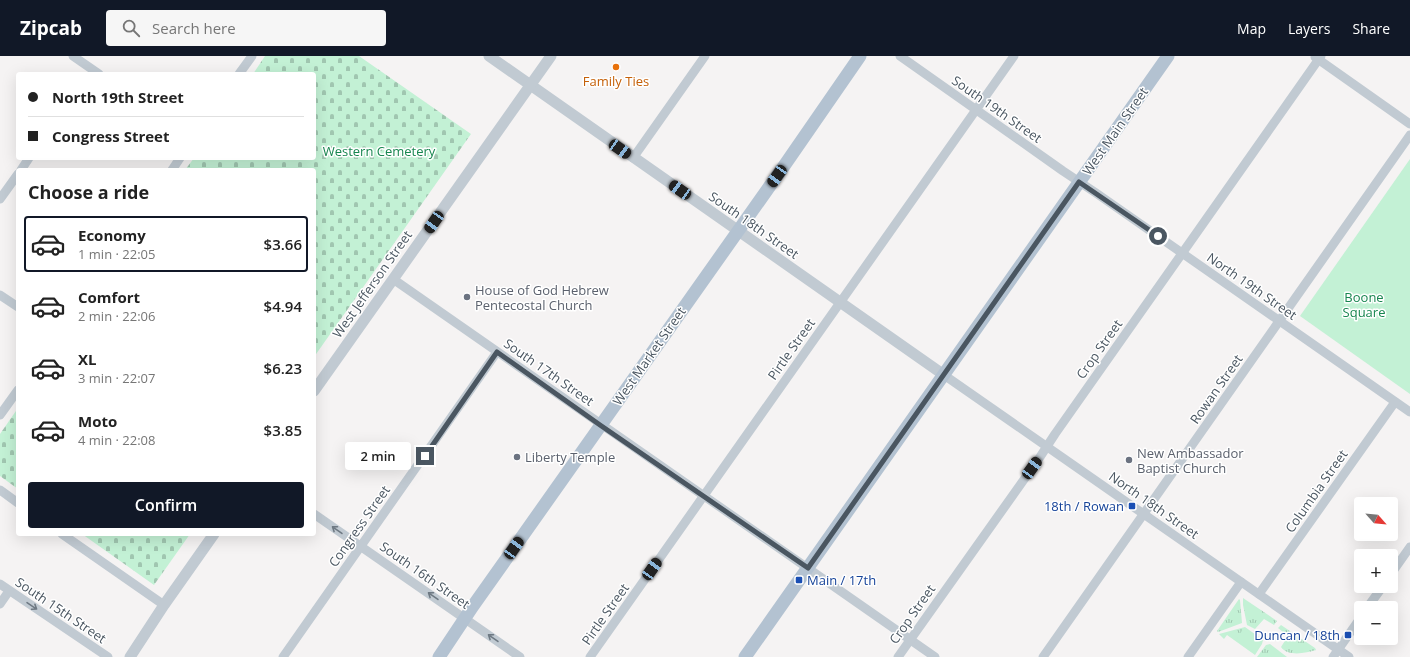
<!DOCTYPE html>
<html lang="en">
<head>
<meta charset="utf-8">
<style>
	body { margin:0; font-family:"Open Sans",sans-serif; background:#f6f6f6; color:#222; height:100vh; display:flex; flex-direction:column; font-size:15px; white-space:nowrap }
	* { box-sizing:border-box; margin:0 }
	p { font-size:13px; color:#767676 }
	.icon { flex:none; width:22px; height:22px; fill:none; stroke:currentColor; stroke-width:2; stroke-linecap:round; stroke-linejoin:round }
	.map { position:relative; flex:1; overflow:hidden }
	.side { position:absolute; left:16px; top:112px; width:300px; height:368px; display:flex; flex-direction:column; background:#fff; border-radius:4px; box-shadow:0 4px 16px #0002 }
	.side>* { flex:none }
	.banner { position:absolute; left:16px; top:16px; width:300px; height:88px; border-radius:4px; box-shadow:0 4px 16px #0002; display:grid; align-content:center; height:88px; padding:0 12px; background:#fff }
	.needle { width:26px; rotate:117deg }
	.tools { position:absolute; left:1354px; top:441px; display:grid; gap:8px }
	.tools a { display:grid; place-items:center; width:44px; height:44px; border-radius:4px; background:#fff; box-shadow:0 4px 16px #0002; font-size:20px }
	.end { position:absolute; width:18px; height:18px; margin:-9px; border:5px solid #4a5661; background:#fff; box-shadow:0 0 0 2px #fff }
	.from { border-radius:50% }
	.bubble { position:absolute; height:28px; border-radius:4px; background:#fff; box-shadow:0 4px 16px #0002; font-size:13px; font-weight:600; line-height:28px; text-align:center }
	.car { position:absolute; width:12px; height:24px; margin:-12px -6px; border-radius:5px; box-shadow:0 0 3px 1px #0007; background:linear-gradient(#222 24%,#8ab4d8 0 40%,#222 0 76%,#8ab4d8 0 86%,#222 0) }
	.banner b { display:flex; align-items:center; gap:14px; height:38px; font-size:15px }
	.banner b+b { border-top:1px solid #e0e0e0 }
	.banner i { width:10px; height:10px; background:#222 }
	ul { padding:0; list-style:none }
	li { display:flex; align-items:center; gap:12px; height:56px; margin:0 8px 6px; padding:0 4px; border:2px solid transparent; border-radius:4px }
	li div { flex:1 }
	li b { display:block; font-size:15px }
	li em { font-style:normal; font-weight:600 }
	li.current { border-color:#111827 }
	li>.icon { width:36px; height:36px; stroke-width:1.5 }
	h2 { padding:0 12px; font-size:18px; line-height:48px }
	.action { display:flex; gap:8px; margin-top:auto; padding:8px 12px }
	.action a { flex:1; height:46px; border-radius:4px; background:#111827; color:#fff; font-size:16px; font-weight:600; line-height:46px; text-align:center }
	header { display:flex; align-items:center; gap:24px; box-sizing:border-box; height:56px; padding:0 20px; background:#111827; color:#fff }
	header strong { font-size:19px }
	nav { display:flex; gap:22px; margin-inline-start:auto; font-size:14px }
	.search { width:280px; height:36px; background:#f6f6f6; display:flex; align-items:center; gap:10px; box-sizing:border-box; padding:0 14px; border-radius:4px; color:#767676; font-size:15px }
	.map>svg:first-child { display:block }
	.grass { fill:url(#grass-tufts) }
	.cemetery { fill:url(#cemetery-stones) }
	.green { fill:#c3f1d5 }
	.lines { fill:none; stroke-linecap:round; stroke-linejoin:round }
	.minor { stroke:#c1cad2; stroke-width:9 }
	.tertiary { stroke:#c1cad2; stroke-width:11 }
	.primary { stroke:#b3c2d1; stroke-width:13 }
	.oneway { stroke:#6e7983 }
	.route { stroke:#4a5661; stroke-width:5 }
	.food-dot { fill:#e8710a; stroke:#fff; stroke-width:1.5 }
	.worship-dot { fill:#6b7280; stroke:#fff; stroke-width:1.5 }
	.transit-dot { fill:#1a4fb4; stroke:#fff; stroke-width:1.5 }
	.labels { text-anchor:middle; stroke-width:3; stroke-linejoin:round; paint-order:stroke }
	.food-label { font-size:13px; fill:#c56008; stroke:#fff }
	.street-label { font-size:13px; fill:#4a5661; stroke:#fff }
	.park-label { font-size:13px; fill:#17864f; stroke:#fff }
	.worship-label { font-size:13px; fill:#5b616d; stroke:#fff; text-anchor:start }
	.transit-label { font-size:13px; fill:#164399; stroke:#fff; text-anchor:end }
</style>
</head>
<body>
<header>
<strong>Zipcab</strong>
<div class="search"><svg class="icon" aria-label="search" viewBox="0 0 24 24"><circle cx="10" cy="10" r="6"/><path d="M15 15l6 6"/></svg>Search here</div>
<nav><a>Map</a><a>Layers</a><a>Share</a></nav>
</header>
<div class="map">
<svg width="1410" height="601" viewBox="0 0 1410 601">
	<defs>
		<pattern id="grass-tufts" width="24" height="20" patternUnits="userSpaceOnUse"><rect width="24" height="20" fill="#c3f1d5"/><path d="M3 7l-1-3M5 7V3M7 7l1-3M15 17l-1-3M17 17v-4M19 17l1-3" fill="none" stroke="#a0c6b0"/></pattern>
		<pattern id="cemetery-stones" width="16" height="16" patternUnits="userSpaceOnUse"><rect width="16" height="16" fill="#c3f1d5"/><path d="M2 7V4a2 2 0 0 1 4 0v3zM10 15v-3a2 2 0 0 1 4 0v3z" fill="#a0c6b0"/></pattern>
	</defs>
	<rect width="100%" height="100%" fill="#f5f3f3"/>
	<g class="grass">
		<polygon points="1243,542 1277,565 1274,569 1264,563 1255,573 1247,569 1243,549"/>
		<polygon points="1239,543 1240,544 1242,567 1218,576 1217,575"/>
		<path d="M1281 569 1315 592 1316 594C1306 597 1288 601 1281 591L1288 580 1278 572Z"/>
		<polygon points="1245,571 1263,584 1262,588 1255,599 1227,579 1224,583 1219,578"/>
		<polygon points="1270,588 1287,601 1257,601 1266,589"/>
	</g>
	<g class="cemetery">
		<polygon points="265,0 359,0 471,78 314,301 314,114 185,114 194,102 314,102 314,18 253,18"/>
		<polygon points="18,352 18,433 0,420 0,378"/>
		<polygon points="82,478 190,478 154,529"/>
	</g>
	<g class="green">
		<polygon points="1410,103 1410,338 1300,260"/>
		<polygon points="1243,573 1247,573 1261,585 1261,587 1256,595 1252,593 1237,583"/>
	</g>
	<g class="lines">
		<g class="minor">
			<polyline points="73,0 99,18"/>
			<polyline points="900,0 1063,115 1096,137 1410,356"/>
			<polyline points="1315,1 1410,68"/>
			<polyline points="239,18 252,0"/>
			<polyline points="633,102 705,0"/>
			<polyline points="21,114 29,102"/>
			<polyline points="172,114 180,102"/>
			<polyline points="0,143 18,118"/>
			<polyline points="393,223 935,601"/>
			<polyline points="0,239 18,251"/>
			<polyline points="944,319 1349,601"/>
			<polyline points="0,359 18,334"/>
			<polyline points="0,434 18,447"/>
			<polyline points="314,458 520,601"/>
			<polyline points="62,478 164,549"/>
			<polyline points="1391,518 1410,491"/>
			<polyline points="0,528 108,601"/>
			<polyline points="1259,538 1395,346"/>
			<polyline points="0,548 9,535"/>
			<polyline points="1367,552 1383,530"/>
			<polyline points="283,601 497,296"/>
			<polyline points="590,601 1014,0"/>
			<polyline points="898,601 1040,401 1055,378 1321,0"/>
			<polyline points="1043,601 1410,79"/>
			<polyline points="1188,601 1241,526"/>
			<polyline points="1333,601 1361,561"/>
		</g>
		<g class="tertiary">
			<polyline points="489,0 944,319"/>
			<polyline points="314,335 551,0"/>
			<polyline points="130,601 164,549 214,478"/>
		</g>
		<g class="primary">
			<polyline points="439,601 473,550 784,110 860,0"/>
			<polyline points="745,601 1168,0"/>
		</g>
	</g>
	<defs><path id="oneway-shaft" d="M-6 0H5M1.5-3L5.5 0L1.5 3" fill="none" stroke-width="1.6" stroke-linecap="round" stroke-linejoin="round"/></defs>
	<g class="oneway">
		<use href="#oneway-shaft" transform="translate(337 474) rotate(-145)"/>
		<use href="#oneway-shaft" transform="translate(433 540) rotate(-145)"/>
		<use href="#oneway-shaft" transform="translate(32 550) rotate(34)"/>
		<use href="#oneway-shaft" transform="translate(493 582) rotate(-145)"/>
	</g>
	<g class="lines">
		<polyline class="route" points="425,400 497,296 600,369 808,512 1079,126 1158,180"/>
	</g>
	<circle class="food-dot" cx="616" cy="11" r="4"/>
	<g class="worship-dot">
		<circle cx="467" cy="241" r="4"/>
		<circle cx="517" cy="401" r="4"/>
		<circle cx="1129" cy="404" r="4"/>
	</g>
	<g class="transit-dot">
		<rect x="1128" y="446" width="8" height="8" rx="2"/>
		<rect x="795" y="520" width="8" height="8" rx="2"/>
		<rect x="1344" y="575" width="8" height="8" rx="2"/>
	</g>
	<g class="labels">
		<g class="food-label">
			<text x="616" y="30">Family Ties</text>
		</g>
		<g class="street-label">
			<text transform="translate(997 53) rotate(35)" y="5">South 19th Street</text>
			<text transform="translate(1115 75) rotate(-55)" y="5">West Main Street</text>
			<text transform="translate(754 169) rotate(35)" y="5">South 18th Street</text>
			<text transform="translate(372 228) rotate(-55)" y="5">West Jefferson Street</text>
			<text transform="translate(1252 230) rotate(35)" y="5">North 19th Street</text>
			<text transform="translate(791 293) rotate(-55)" y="5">Pirtle Street</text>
			<text transform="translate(1099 293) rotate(-55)" y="5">Crop Street</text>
			<text transform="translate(649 300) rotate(-55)" y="5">West Market Street</text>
			<text transform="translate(549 316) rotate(35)" y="5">South 17th Street</text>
			<text transform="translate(1216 333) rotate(-55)" y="5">Rowan Street</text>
			<text transform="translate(1316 435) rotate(-55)" y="5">Columbia Street</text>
			<text transform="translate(1154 449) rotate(35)" y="5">North 18th Street</text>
			<text transform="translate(359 470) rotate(-55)" y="5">Congress Street</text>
			<text transform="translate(425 519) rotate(35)" y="5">South 16th Street</text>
			<text transform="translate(61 554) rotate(34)" y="5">South 15th Street</text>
			<text transform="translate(605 558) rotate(-55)" y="5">Pirtle Street</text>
			<text transform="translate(912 558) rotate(-55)" y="5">Crop Street</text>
		</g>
		<g class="park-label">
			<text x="379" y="100">Western Cemetery</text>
			<text x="1364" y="246">Boone<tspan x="1364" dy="15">Square</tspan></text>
		</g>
		<g class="worship-label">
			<text x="475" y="239">House of God Hebrew<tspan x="475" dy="15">Pentecostal Church</tspan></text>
			<text x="1137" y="402">New Ambassador<tspan x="1137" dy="15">Baptist Church</tspan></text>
			<text x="525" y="406">Liberty Temple</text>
		</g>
		<g class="transit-label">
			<text x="1124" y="455">18th / Rowan</text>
			<text x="807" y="529" text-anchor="start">Main / 17th</text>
			<text x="1340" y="584">Duncan / 18th</text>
		</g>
	</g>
</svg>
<div class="tools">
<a><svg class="needle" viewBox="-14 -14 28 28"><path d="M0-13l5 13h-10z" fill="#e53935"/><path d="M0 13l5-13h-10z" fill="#767676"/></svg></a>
<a>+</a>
<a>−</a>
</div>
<i class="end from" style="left:1158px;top:180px"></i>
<i class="end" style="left:425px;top:400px"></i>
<div class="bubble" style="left:345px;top:386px;width:66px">2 min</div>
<i class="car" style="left:620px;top:93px;rotate:125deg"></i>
<i class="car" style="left:777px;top:120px;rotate:215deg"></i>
<i class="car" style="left:680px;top:134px;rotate:305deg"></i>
<i class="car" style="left:434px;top:166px;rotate:215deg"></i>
<i class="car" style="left:1032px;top:412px;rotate:36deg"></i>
<i class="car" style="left:514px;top:492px;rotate:35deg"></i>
<i class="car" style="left:652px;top:513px;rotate:35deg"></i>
<div class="banner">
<b><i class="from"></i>North 19th Street</b>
<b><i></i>Congress Street</b>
</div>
<section class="side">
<h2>Choose a ride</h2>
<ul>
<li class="current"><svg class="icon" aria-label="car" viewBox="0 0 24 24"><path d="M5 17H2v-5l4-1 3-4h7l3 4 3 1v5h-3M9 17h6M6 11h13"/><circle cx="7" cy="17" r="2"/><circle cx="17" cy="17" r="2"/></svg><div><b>Economy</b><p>1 min · 22:05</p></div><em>$3.66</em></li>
<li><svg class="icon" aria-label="car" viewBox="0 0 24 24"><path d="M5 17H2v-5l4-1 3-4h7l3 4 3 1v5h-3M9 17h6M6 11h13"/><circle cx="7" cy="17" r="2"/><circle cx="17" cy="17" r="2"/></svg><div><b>Comfort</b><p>2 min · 22:06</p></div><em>$4.94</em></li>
<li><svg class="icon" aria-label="car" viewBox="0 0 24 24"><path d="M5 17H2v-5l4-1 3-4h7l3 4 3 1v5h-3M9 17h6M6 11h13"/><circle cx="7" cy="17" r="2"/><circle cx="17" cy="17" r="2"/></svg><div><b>XL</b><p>3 min · 22:07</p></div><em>$6.23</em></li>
<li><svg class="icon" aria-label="car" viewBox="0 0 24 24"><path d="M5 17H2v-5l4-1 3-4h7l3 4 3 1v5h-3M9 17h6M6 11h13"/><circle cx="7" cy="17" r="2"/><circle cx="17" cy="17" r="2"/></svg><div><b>Moto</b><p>4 min · 22:08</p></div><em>$3.85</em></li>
</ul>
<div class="action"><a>Confirm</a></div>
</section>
</div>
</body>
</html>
